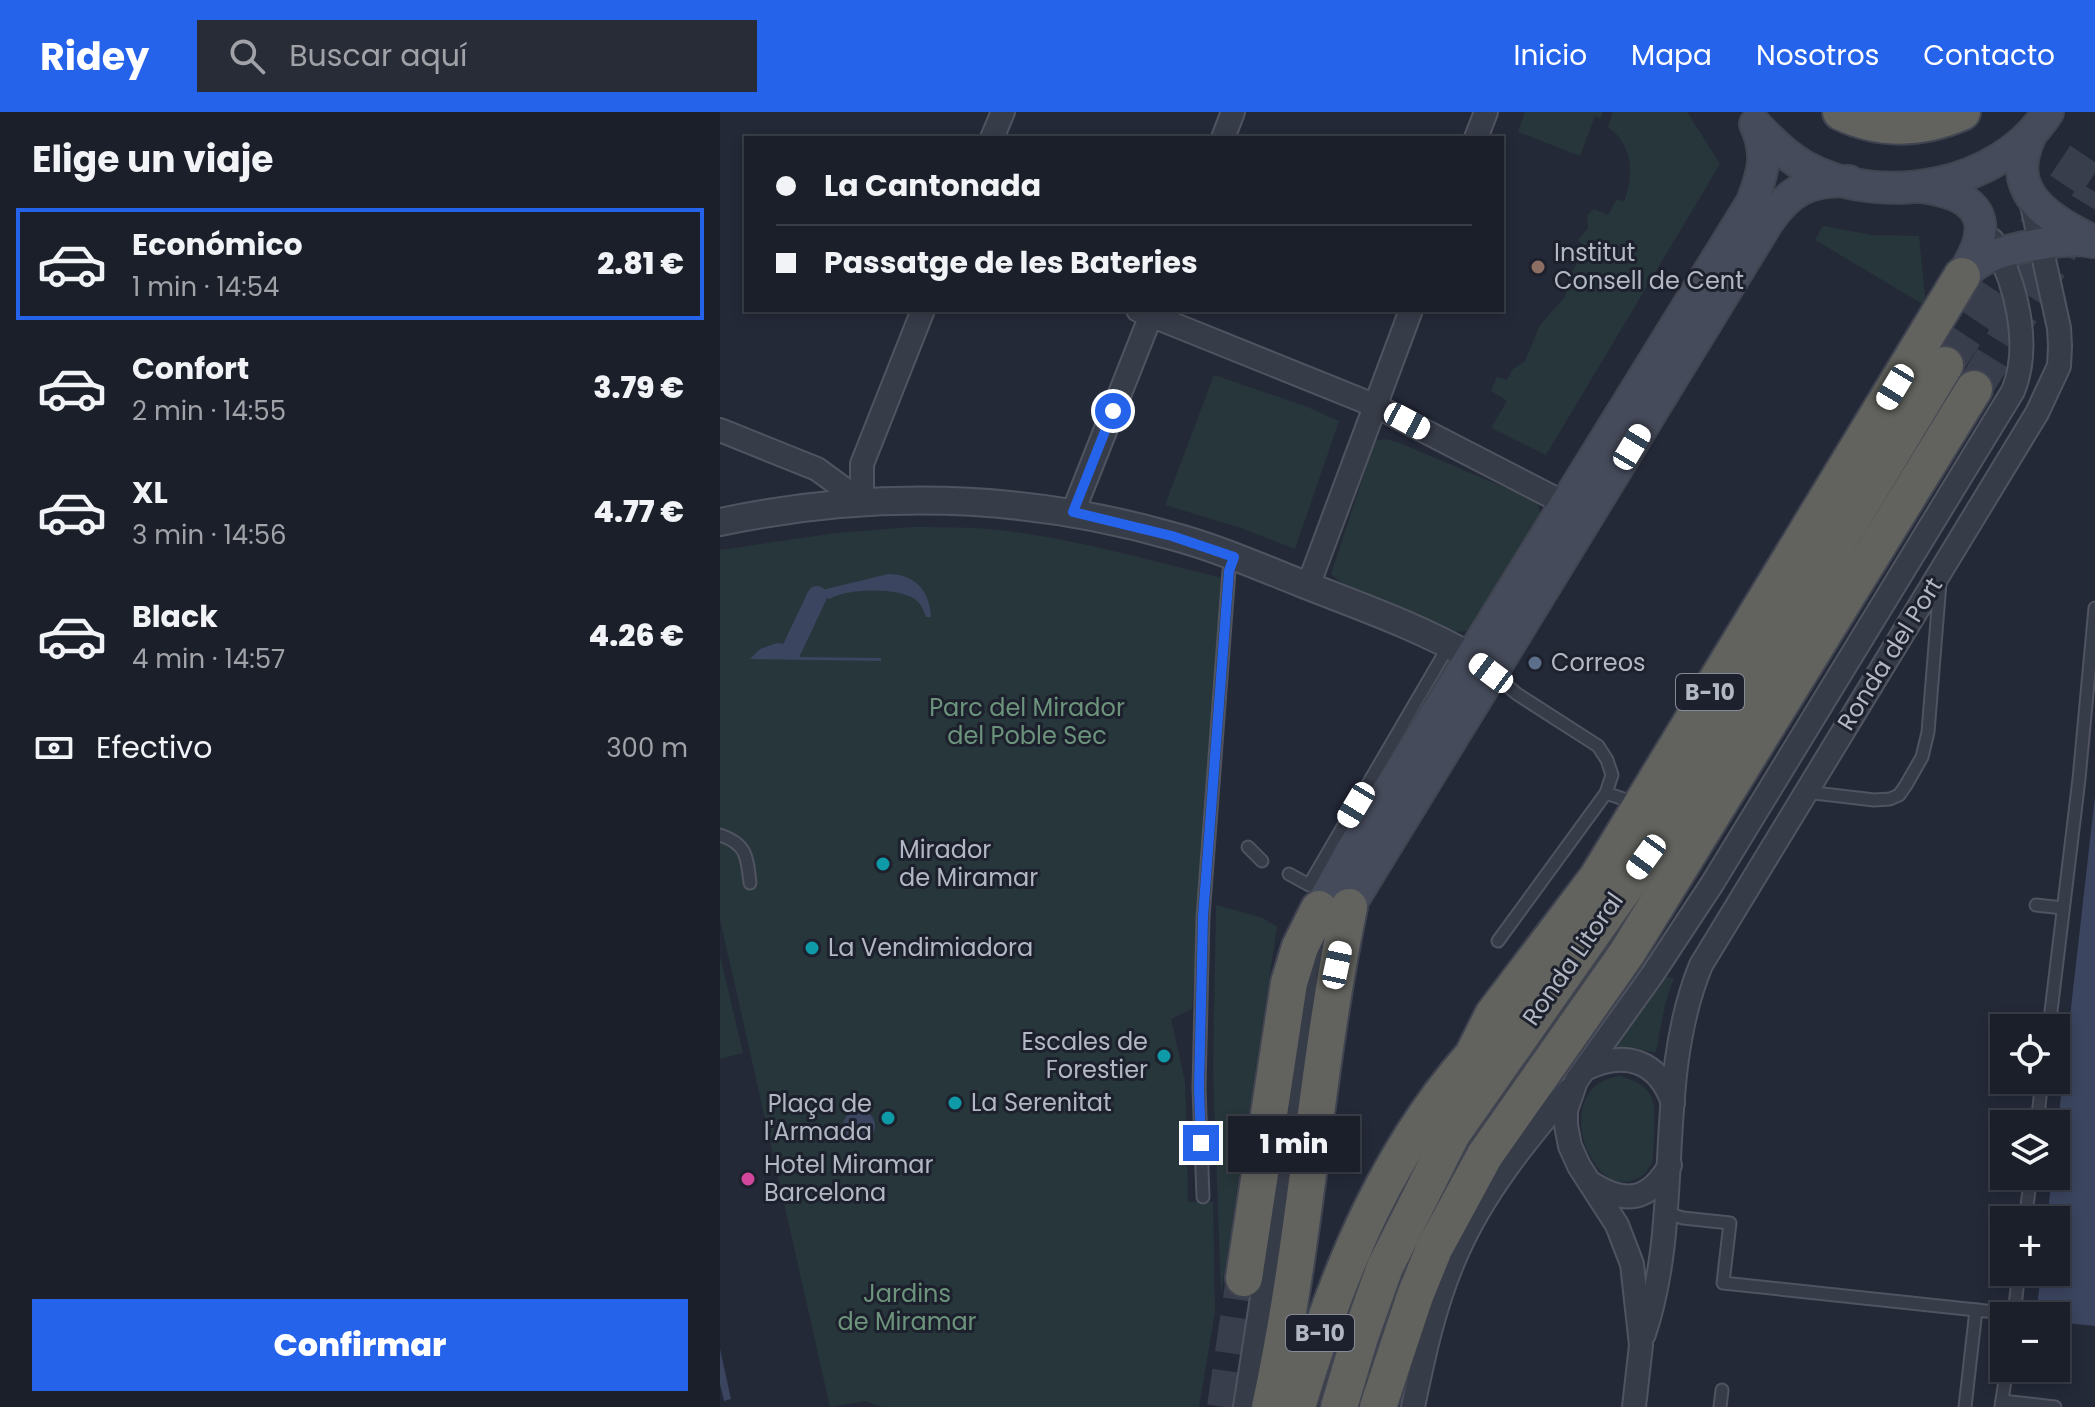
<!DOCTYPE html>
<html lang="es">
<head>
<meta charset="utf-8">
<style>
	body { margin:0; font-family:Poppins,sans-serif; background:#282c36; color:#f1f3f6; height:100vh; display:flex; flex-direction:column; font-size:30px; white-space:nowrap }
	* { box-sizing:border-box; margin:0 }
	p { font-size:26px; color:#a0a2a8 }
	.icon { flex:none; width:44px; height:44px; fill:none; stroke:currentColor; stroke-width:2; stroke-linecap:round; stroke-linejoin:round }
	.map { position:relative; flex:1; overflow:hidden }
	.panel { display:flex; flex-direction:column; background:#1b1f2a; width:720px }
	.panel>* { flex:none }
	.hud { position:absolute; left:24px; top:24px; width:760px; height:176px; border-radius:0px; box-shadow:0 4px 12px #0003,0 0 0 2px #393d47; display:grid; align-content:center; height:176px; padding:0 32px; background:#1b1f2a }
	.tools { position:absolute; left:1270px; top:902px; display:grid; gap:16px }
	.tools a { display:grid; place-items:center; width:80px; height:80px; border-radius:0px; background:#1b1f2a; box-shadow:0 4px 12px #0003,0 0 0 2px #393d47; font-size:40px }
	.end { position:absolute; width:36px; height:36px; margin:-18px; border:10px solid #2563eb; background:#fff; box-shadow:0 0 0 4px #fff }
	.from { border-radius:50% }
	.bubble { position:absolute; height:56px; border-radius:0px; background:#1b1f2a; box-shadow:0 4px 12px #0003,0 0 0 2px #393d47; font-size:26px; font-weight:800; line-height:56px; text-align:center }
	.car { position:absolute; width:24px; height:48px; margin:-24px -12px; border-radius:10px; box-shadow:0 0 6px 2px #0007; background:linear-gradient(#fff 24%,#345 0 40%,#fff 0 76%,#345 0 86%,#fff 0) }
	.hud b { display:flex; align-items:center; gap:28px; height:76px; font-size:30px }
	.hud b+b { border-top:2px solid #393d47 }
	.hud i { width:20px; height:20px; background:#f1f3f6 }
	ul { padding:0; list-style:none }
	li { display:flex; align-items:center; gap:24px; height:112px; margin:0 16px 12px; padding:0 16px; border:4px solid transparent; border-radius:0px }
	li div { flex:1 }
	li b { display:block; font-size:30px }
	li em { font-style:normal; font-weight:800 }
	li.current { border-color:#2563eb }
	li>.icon { width:72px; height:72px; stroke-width:1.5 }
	h2 { padding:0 32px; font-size:36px; line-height:96px }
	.pay { display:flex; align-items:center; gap:20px; height:88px; padding:0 32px; font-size:30px }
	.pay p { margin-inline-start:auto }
	.action { display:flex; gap:16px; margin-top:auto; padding:16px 32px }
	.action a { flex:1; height:92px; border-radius:0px; background:#2563eb; color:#fff; font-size:32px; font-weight:800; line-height:92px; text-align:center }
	header { display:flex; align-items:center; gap:48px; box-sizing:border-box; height:112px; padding:0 40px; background:#2563eb; color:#fff }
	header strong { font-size:38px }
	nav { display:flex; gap:44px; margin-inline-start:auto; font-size:28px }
	.search { width:560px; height:72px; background:#282c36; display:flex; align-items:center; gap:20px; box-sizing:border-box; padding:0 28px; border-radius:0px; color:#a0a2a8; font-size:30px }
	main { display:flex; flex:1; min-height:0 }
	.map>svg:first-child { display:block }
	.green { fill:#27363a; fill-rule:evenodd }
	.water { fill:#3b455f }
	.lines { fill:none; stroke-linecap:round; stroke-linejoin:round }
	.canal { stroke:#3b455f; stroke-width:20 }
	.trunk-tunnel { stroke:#393e4d; stroke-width:36; stroke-dasharray:36 18; stroke-linecap:butt }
	.service-casing { stroke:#4f5460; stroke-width:15 }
	.minor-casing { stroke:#4f5460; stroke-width:26 }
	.tertiary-casing { stroke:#4f5460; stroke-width:30 }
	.secondary-casing { stroke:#414551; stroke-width:34 }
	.trunk-casing { stroke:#3f4450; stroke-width:40 }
	.service { stroke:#373c49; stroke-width:11 }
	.minor { stroke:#373c49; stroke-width:22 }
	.tertiary { stroke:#373c49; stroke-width:26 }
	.secondary { stroke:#464b5b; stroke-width:30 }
	.trunk { stroke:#62625e; stroke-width:36 }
	.route { stroke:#2563eb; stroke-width:10 }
	.education-dot { fill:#8d6e63; stroke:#1d212d; stroke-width:3 }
	.service-dot { fill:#5c6f8a; stroke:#1d212d; stroke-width:3 }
	.culture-dot { fill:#0f9aa8; stroke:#1d212d; stroke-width:3 }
	.hotel-dot { fill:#d1479c; stroke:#1d212d; stroke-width:3 }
	.labels { text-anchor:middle; stroke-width:6; stroke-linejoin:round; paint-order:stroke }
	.shield { fill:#1d212d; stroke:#858a97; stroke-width:2 }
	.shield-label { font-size:22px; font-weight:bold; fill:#b2b7c4 }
	.poi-label { font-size:24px; fill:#b2b7c4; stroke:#1d212d; text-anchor:start }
	.street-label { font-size:24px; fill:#b2b7c4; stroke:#1d212d }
	.park-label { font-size:24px; fill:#6c937b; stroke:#1d212d }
</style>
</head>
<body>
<header>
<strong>Ridey</strong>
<div class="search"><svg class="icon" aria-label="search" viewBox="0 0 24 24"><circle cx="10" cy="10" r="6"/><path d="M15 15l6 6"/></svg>Buscar aquí</div>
<nav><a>Inicio</a><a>Mapa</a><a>Nosotros</a><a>Contacto</a></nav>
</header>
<main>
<section class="panel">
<h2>Elige un viaje</h2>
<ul>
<li class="current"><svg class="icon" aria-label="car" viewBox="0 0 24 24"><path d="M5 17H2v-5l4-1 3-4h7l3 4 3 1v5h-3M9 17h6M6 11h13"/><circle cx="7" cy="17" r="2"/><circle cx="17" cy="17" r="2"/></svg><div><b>Económico</b><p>1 min · 14:54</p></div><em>2.81 €</em></li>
<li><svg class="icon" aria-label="car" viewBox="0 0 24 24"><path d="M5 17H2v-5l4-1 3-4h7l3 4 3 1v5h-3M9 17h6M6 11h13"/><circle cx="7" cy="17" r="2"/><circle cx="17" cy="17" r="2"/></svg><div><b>Confort</b><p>2 min · 14:55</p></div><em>3.79 €</em></li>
<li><svg class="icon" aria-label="car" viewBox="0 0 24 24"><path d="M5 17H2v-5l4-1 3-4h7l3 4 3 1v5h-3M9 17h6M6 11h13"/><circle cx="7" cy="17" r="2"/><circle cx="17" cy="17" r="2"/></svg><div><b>XL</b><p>3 min · 14:56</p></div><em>4.77 €</em></li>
<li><svg class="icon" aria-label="car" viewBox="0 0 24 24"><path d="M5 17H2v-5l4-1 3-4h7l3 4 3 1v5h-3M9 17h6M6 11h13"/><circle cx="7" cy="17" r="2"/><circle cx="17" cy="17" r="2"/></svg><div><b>Black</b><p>4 min · 14:57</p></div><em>4.26 €</em></li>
</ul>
<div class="pay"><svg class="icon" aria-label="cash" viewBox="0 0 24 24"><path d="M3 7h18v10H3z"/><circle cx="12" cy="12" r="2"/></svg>Efectivo<p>300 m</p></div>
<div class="action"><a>Confirmar</a></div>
</section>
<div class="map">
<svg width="1375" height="1295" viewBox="0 0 1375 1295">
	<rect width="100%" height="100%" fill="#242938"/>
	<g class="green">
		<polygon points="805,0 883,0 881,6 875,4 860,44 798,20"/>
		<path d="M893 0H967L1000 52 826 343 771 316 787 289 771 279 777 265 787 268 793 257 805 249 820 213 845 185 851 162 858 149 854 146 862 132 858 128 868 116 867 104 874 97 888 103 897 87 904 90C914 63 914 34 888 15Z"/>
		<polygon points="1103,114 1152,123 1199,124 1206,194 1095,128"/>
		<polygon points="494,263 585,294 619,309 575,437 518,415 445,393"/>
		<polygon points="665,327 677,330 808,385 816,390 822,404 754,518 737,520 621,471 611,462 655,329"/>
		<path d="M192 415C212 415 233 415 254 416 336 421 422 446 502 466L472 897 451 907 465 970 468 1090H493L495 1200 479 1295H163L145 1289 110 1295 0 807V438L116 421ZM133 997H140L149 1003 127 1024 123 1019V1012Z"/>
		<polygon points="496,793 543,806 557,815 501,1182 493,957"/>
		<polygon points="0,844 23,941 0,947"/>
		<polygon points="943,864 954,866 945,892 936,940 892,935"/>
		<path d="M900 964C937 974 936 992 934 1025 933 1032 934 1043 932 1050 929 1058 923 1064 916 1067 870 1090 828 973 900 964Z"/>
	</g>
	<g class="water">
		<path d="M168 462C195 462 210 479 211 505H206C204 499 201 492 196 488 181 475 125 476 110 487L95 483 98 479Z"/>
		<polygon points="57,531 65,532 81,545 161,546 161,549 30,547 40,537"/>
		<polygon points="1375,684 1375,1214 1336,1210 1336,1204 1316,1204 1321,1160 1336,1160 1336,1108 1327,1108 1332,1064 1336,1064 1336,1028"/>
		<circle cx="139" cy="1014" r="16"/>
		<polygon points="0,1237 11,1287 4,1289 0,1272"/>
	</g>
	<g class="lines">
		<polyline class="canal" points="72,537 97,484"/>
		<g class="trunk-tunnel">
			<polyline points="1225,253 1375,29"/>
			<polyline points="1254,277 1375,80"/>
			<polyline points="505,1295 524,1166"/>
		</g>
		<g class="service-casing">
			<g id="service">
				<polyline points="772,561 797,582 878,634 887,648 892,663 886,681 778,829"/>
				<polyline points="1086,680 1154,688 1170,687 1179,683 1186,673 1202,645 1208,620 1220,471"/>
				<polyline points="886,681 915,691"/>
				<path d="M0 723C27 732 27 745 30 771"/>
				<polyline points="528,735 542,749"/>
				<polyline points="569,762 589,773 728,535"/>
				<polyline points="1316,793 1343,796"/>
				<polyline points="1329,916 1359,667 1375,496"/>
				<polyline points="1317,1012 1322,968"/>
				<polyline points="483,1085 479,976 483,805 509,459 514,445"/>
				<polyline points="946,1101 963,1106 1010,1111 1003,1171 1294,1202 1299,1160"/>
				<polyline points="1305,1108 1311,1064"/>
				<polyline points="1282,1289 1335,1295"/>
				<polyline points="1281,1294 1287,1256"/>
				<polyline points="1000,1295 1002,1278"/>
				<polyline points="1245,1295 1256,1198"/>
			</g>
		</g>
		<g class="minor-casing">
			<g id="minor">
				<polyline points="272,26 283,0"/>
				<polyline points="503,26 513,0"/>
				<polyline points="756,26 766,0"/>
				<polyline points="418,198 656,294 846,392"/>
				<polyline points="0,318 97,357 142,390"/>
				<polyline points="142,390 142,352 203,198"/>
				<polyline points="353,400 433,198"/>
				<polyline points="588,474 691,198"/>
				<path d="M865 957C905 938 938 948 953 991"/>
				<path d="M871 1071C906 1093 929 1089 950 1053"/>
				<path d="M924 1222C964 1103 933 970 981 853L1317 301 1339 254 1340 234 1339 216 1310 84"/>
				<path d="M693 1295C704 1242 715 1190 737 1141 763 1081 807 1027 849 978"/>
				<path d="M914 1295 921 1233 912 1152 897 1113 859 1054 850 1034 846 1013V998L851 984 856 969 932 863 992 772 1293 279C1312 233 1296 170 1272 128"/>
			</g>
		</g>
		<g class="tertiary-casing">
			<g id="tertiary">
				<path d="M0 410C152 378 302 381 452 424 497 436 540 455 583 472 639 494 699 515 751 545"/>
				<polyline points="527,1295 592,877 597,817"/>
			</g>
		</g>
		<g class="secondary-casing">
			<g id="secondary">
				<path d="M1037 14C1051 29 1066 44 1084 54 1161 97 1280 75 1328 0"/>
				<path d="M1310 25C1283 83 1332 108 1375 130"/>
				<path d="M1201 75C1259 83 1277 108 1244 160"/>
				<path d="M1242 164C1249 158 1255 152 1263 148 1282 137 1351 124 1372 130"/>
				<path d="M629 795 1048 110C1070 78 1089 68 1129 69"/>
				<path d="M599 797 631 739 1032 90C1043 61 1049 42 1035 12"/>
			</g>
		</g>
		<g class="trunk-casing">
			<g id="trunk">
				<path d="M1121 0C1161 19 1202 17 1242 0"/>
				<polyline points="754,941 773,903 877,766 1242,164"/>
				<polyline points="524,1166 569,871 580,835 599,797"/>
				<path d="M550 1295C586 1130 595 960 629 795"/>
				<path d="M577 1295C617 1161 671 1026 770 925"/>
				<polyline points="619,1295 640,1225 665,1155 732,1022 936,731 1225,253"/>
				<polyline points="658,1295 695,1184 714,1137 765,1043 907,841 1254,277"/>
			</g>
		</g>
		<use href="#service" class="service"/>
		<use href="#minor" class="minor"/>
		<use href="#tertiary" class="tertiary"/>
		<use href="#secondary" class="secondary"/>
		<use href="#trunk" class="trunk"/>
	</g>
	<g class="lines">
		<polyline class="route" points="393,299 353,400 452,424 514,445 509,459 483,805 479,976 481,1031"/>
	</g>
	<circle class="education-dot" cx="818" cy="155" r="8"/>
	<circle class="service-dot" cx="815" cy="551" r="8"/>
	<g class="culture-dot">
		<circle cx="163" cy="752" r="8"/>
		<circle cx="92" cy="836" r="8"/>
		<circle cx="444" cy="944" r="8"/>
		<circle cx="235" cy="991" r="8"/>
		<circle cx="168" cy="1006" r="8"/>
	</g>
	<circle class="hotel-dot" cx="28" cy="1067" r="8"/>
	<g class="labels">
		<g class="shield">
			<rect x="956" y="562" width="68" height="36" rx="6"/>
			<rect x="566" y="1203" width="68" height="36" rx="6"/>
		</g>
		<g class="shield-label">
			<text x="990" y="588">B-10</text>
			<text x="600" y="1229">B-10</text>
		</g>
		<g class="poi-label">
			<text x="834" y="149">Institut<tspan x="834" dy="28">Consell de Cent</tspan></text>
			<text x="831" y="559">Correos</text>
			<text x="179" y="746">Mirador<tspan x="179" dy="28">de Miramar</tspan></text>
			<text x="108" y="844">La Vendimiadora</text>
			<text x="428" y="938" text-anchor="end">Escales de<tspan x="428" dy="28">Forestier</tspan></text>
			<text x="251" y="999">La Serenitat</text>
			<text x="152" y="1000" text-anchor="end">Plaça de<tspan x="152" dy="28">l'Armada</tspan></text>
			<text x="44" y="1061">Hotel Miramar<tspan x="44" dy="28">Barcelona</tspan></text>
		</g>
		<g class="street-label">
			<text transform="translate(1170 542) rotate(-58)" y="8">Ronda del Port</text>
			<text transform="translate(853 847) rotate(-55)" y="8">Ronda Litoral</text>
		</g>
		<g class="park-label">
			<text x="307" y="604">Parc del Mirador<tspan x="307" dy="28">del Poble Sec</tspan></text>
			<text x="187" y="1190">Jardins<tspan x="187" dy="28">de Miramar</tspan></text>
		</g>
	</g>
</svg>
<div class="tools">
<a><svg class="icon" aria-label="locate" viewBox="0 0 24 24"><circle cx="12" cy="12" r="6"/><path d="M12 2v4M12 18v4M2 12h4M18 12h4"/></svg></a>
<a><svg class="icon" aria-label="layers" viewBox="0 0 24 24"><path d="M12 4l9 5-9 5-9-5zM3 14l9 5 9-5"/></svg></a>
<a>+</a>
<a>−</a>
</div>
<i class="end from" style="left:393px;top:299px"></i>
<i class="end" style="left:481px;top:1031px"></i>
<div class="bubble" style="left:508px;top:1004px;width:132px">1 min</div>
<i class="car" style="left:1175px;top:275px;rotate:211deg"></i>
<i class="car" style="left:687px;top:309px;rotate:118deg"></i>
<i class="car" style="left:912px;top:335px;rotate:31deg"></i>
<i class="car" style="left:771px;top:561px;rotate:307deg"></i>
<i class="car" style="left:636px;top:693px;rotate:211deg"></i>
<i class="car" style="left:926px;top:745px;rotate:216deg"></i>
<i class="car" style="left:617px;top:853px;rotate:12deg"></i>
<div class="hud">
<b><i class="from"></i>La Cantonada</b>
<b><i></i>Passatge de les Bateries</b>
</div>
</div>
</main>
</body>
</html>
